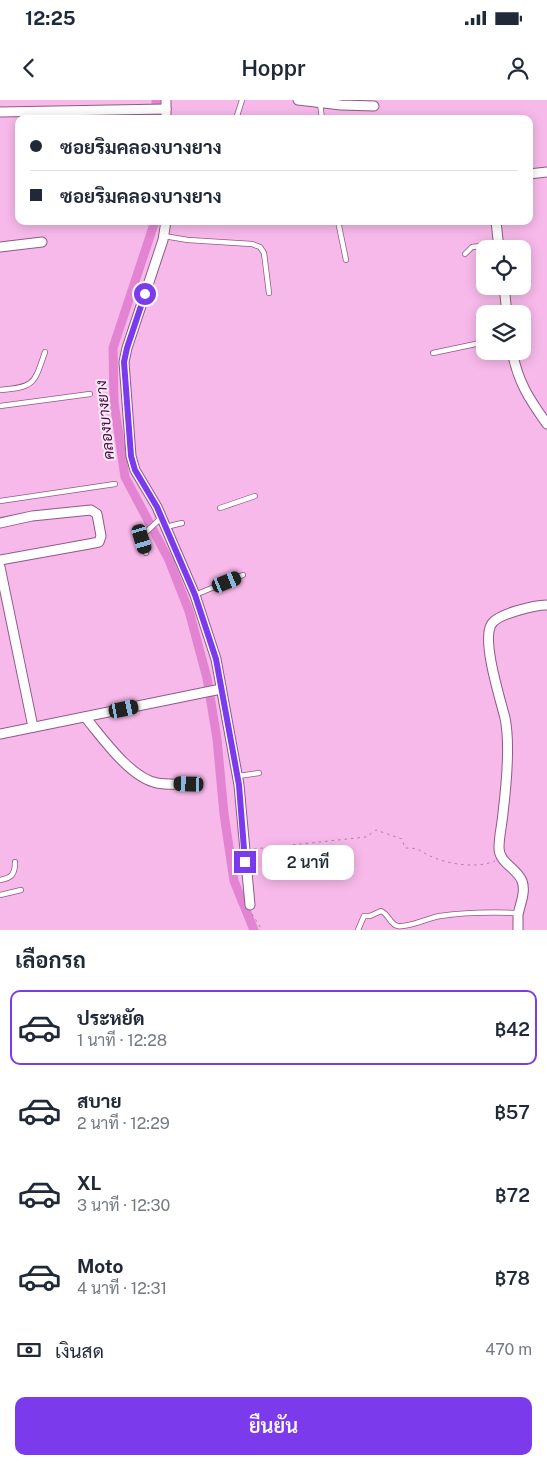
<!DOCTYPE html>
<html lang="th">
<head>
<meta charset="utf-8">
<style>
	body { margin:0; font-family:"Public Sans",Sarabun,sans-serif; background:#f6f6f7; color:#1f2937; height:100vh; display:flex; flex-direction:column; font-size:19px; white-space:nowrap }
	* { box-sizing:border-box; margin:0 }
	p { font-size:16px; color:#747a83 }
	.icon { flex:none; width:28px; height:28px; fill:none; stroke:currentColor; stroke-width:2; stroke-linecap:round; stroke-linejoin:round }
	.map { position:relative; height:830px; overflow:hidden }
	.panel { display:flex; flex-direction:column; background:#fff; flex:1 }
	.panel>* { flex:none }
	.hud { position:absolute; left:15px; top:15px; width:518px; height:110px; border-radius:10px; box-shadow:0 2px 12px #0003; display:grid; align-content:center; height:110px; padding:0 15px; background:#fff }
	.buttons { position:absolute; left:476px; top:140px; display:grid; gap:10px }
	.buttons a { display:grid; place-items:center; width:55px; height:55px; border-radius:10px; background:#fff; box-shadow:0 2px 12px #0003; font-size:25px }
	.end { position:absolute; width:22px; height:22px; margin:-11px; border:6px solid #7c3aed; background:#fff; box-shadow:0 0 0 2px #fff }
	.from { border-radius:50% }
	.bubble { position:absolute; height:35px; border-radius:10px; background:#fff; box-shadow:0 2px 12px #0003; font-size:16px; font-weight:600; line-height:35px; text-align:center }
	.car { position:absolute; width:15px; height:30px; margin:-15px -8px; border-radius:6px; box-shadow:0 0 4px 1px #0007; background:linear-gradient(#222 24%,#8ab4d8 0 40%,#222 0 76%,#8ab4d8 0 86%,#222 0) }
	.hud b { display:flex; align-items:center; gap:18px; height:48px; font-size:19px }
	.hud b+b { border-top:1px solid #e0e1e3 }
	.hud i { width:12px; height:12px; background:#1f2937 }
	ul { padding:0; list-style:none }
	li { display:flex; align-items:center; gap:15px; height:75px; margin:0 10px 8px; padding:0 5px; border:2px solid transparent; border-radius:10px }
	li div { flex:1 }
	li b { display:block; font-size:19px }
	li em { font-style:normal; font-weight:600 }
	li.on { border-color:#7c3aed }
	li>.icon { width:45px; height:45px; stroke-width:1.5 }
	h2 { padding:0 15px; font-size:22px; line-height:60px }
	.pay { display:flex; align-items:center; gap:12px; height:55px; padding:0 15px; font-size:19px }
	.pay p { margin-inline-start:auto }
	.primary-button { display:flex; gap:10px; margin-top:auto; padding:10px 15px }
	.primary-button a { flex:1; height:58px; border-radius:10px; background:#7c3aed; color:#fff; font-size:20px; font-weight:600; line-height:58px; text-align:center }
	.status { display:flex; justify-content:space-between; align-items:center; height:35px; padding:0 25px; background:#fff; direction:ltr }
	.status svg { height:14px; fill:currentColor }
	header { display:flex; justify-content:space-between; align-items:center; height:65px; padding:0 15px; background:#fff; font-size:22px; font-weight:600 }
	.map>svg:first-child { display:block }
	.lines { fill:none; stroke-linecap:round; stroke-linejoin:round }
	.canal { stroke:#e284d1; stroke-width:9 }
	.service-casing { stroke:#905986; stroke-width:6 }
	.minor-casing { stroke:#905986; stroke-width:11 }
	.path { stroke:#b080a6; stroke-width:1; stroke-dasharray:2.5 4; stroke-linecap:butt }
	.service { stroke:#fff; stroke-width:4.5 }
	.minor { stroke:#fff; stroke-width:9 }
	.route { stroke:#7c3aed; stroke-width:6 }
	.labels { text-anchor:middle; stroke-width:4; stroke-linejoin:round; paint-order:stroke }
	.water-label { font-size:15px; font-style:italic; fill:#470c3f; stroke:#fdeaf9 }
</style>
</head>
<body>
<div class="status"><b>12:25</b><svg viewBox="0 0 49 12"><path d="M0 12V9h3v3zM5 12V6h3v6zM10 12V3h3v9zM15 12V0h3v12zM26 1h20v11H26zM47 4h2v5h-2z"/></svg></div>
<header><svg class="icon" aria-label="back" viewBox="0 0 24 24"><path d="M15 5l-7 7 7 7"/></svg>Hoppr<svg class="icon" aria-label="person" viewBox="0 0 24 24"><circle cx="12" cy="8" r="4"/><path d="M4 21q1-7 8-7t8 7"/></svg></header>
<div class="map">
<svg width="547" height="830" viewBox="0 0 547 830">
	<rect width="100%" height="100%" fill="#f7b9ea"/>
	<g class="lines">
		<g class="canal">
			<polyline points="156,0 156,19"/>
			<polyline points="155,121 113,248 114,302 125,377 169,460 189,511 207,578 217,639 224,714 234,781 254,830"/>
		</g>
		<g class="service-casing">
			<g id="service">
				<polyline points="320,3 322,19"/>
				<polyline points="236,19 242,0"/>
				<polyline points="338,121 346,160"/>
				<polyline points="164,136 188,140 252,144 260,147 264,153 269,193"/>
				<polyline points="465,154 472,147 499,144"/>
				<polyline points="433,253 485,242"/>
				<path d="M0 290C35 287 34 284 45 252"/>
				<polyline points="0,306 90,294"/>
				<polyline points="0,401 115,384"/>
				<polyline points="220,408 255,396"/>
				<polyline points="166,427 182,423"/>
				<polyline points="146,453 142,436 161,418"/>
				<polyline points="195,495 243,475"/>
				<polyline points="238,676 259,673"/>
				<path d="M0 780C12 778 15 774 15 762"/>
				<polyline points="0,795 21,790"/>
				<path d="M358 830 364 816H370L381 811C389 814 390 825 398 826 408 828 428 818 440 816 466 812 493 812 519 813"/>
			</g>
		</g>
		<g class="minor-casing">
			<g id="minor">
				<polyline points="166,0 166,19"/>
				<polyline points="298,0 341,5 374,6"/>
				<polyline points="0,12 166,9"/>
				<polyline points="529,74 547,72"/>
				<polyline points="166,121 163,140 127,248 124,262 131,356 135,370 157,407 195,495 216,559 239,685 250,805"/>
				<polyline points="496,121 499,149"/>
				<polyline points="0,147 42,142"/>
				<polyline points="504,186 507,214"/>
				<path d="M512 251C518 282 529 299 547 324"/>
				<polyline points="0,423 32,416 91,410 97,414 101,436 99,442 89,444 0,460"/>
				<polyline points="0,467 33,627"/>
				<path d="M85 617C102 637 130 678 157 683 167 685 179 684 189 684"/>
				<polyline points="0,634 221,589"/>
				<path d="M518 830C518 825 518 820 518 815 520 804 526 792 522 781 517 768 499 763 499 748 499 736 502 725 503 713 506 688 510 642 505 618 500 598 482 542 491 525 496 514 535 505 547 505"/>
			</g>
		</g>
		<g class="path">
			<polyline points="356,19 359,15"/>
			<path d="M254 749 366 737 376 730 402 739 405 748C420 748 418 750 430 756 447 764 476 769 495 761"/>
			<polyline points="252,814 262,830"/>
		</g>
		<use href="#service" class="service"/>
		<use href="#minor" class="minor"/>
	</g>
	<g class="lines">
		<polyline class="route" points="145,194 127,248 124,262 131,356 135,370 157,407 195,495 216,559 239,685 245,762"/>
	</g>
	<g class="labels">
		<g class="water-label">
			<text transform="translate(105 320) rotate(-96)" y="5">คลองบางยาง</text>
		</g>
	</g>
</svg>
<div class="buttons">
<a><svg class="icon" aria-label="locate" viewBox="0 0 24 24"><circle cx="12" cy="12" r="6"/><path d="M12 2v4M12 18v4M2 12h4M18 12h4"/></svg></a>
<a><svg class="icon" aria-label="layers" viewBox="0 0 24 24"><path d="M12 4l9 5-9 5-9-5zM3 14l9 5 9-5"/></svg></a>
</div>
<i class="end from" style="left:145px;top:194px"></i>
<i class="end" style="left:245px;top:762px"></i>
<div class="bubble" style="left:262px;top:745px;width:92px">2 นาที</div>
<i class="car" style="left:142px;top:439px;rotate:163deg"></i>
<i class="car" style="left:227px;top:482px;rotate:68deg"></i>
<i class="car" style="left:124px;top:609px;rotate:78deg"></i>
<i class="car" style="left:189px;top:684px;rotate:272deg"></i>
<div class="hud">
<b><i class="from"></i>ซอยริมคลองบางยาง</b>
<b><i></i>ซอยริมคลองบางยาง</b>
</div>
</div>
<section class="panel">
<h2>เลือกรถ</h2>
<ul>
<li class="on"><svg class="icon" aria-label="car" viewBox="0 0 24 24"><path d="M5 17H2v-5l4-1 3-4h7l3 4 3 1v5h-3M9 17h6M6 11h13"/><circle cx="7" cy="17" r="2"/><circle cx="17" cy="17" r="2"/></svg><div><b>ประหยัด</b><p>1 นาที · 12:28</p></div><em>฿42</em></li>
<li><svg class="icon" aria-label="car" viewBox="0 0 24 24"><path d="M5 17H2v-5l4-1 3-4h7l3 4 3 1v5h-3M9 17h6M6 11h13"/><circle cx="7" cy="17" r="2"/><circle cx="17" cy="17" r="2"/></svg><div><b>สบาย</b><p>2 นาที · 12:29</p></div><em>฿57</em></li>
<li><svg class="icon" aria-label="car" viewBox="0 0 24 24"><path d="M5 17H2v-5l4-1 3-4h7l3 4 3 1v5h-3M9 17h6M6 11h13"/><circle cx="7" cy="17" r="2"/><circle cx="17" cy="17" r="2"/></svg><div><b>XL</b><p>3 นาที · 12:30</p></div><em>฿72</em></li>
<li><svg class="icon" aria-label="car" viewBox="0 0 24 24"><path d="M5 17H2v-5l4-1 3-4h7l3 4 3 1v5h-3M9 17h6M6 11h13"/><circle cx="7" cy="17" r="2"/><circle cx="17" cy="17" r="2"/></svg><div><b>Moto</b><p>4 นาที · 12:31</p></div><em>฿78</em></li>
</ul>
<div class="pay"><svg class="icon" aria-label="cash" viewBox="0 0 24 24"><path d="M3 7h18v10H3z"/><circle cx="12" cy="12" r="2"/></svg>เงินสด<p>470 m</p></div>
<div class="primary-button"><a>ยืนยัน</a></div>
</section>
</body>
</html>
